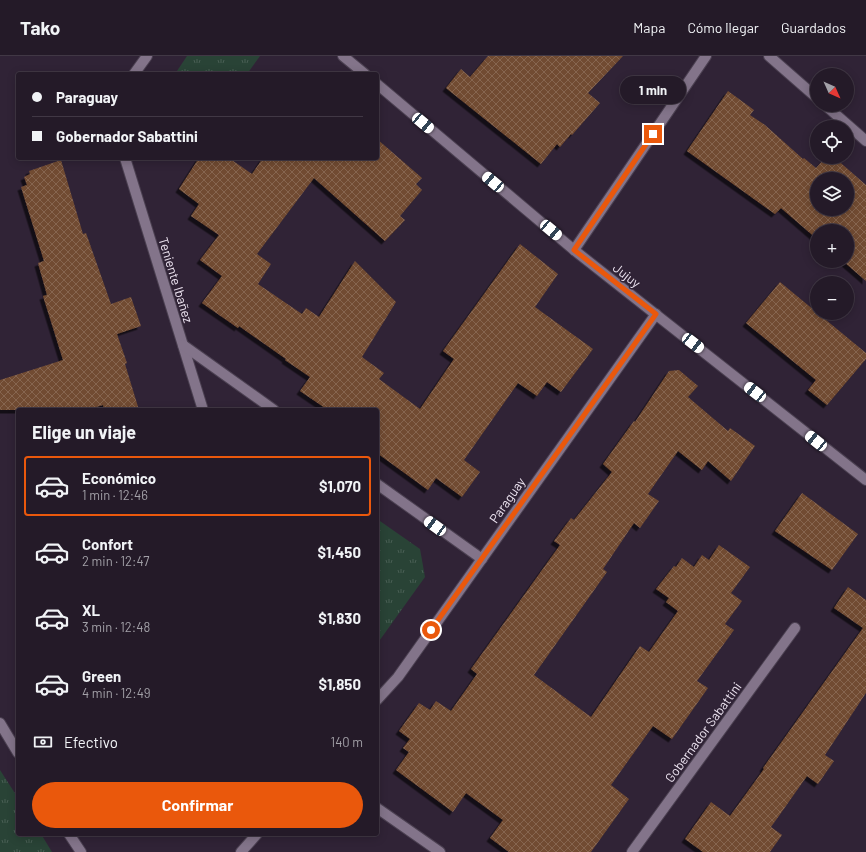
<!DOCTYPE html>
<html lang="es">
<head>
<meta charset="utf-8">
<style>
	body { margin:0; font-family:Barlow,sans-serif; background:#2c2330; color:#f1f3f6; height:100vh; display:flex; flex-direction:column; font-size:15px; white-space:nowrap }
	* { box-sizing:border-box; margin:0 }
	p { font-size:13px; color:#a3a1a8 }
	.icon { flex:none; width:22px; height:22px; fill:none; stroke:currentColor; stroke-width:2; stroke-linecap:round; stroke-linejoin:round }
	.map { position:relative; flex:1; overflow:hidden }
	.side { position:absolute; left:16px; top:352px; width:363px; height:428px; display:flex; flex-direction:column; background:#241a28; border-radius:4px; box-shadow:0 2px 10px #0003,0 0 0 1px #413845 }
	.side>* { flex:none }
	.banner { position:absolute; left:16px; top:16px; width:363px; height:88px; border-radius:4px; box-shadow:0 2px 10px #0003,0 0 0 1px #413845; display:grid; align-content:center; height:88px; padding:0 16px; background:#241a28 }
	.needle { width:26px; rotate:135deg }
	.buttons { position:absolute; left:810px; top:12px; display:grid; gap:8px }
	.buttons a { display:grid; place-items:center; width:44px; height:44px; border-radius:50%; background:#241a28; box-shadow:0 2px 10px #0003,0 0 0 1px #413845; font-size:20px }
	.end { position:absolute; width:18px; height:18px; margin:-9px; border:5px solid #ea580c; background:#fff; box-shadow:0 0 0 2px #fff }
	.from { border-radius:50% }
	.bubble { position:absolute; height:28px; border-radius:14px; background:#241a28; box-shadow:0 2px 10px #0003,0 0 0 1px #413845; font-size:13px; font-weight:700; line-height:28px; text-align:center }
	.car { position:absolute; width:12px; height:24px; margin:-12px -6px; border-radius:5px; box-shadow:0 0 3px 1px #0007; background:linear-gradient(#fff 24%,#345 0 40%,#fff 0 76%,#345 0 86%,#fff 0) }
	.banner b { display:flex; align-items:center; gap:14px; height:38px; font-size:15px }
	.banner b+b { border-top:1px solid #413845 }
	.banner i { width:10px; height:10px; background:#f1f3f6 }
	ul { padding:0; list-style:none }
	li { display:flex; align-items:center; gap:12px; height:60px; margin:0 8px 6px; padding:0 8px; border:2px solid transparent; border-radius:4px }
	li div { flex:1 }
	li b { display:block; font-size:15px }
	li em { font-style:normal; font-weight:700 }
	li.active { border-color:#ea580c }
	li>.icon { width:36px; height:36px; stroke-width:1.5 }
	h2 { padding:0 16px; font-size:18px; line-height:48px }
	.pay { display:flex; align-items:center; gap:10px; height:44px; padding:0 16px; font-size:15px }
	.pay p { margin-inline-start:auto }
	.cta { display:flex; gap:8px; margin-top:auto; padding:8px 16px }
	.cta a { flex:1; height:46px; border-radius:24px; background:#ea580c; color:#fff; font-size:16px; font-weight:700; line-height:46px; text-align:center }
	header { display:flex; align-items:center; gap:24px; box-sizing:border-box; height:56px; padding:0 20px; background:#241a28; border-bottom:1px solid #413845 }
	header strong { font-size:19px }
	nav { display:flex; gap:22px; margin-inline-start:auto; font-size:14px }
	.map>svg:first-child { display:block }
	.grass { fill:url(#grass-tufts) }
	.building { fill:url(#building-cross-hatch); fill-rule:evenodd; filter:url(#shadow) }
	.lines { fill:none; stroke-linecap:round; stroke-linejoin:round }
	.minor-casing { stroke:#4b4051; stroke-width:12 }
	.minor { stroke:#83748a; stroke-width:10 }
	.route { stroke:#ea580c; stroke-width:5 }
	.labels { text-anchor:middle; stroke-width:3; stroke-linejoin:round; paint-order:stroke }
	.street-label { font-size:13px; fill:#eee5f2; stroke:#302336 }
</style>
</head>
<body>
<header>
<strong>Tako</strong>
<nav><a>Mapa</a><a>Cómo llegar</a><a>Guardados</a></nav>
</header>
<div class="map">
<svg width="866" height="796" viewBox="0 0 866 796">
	<defs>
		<pattern id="grass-tufts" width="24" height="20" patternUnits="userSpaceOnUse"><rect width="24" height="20" fill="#294336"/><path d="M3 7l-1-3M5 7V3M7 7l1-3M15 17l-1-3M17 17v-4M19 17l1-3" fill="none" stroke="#485e54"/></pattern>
		<pattern id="building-cross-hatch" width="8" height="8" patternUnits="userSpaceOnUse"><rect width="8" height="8" fill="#714b32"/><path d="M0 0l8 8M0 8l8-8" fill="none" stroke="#866550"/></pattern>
		<filter id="shadow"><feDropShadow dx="-3.5" dy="3.5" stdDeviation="0" flood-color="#0009"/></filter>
	</defs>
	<rect width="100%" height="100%" fill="#302336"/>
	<g class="grass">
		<polygon points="187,0 260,0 247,18 175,18"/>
		<polygon points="377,463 420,493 425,521 377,588"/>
		<polygon points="0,714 18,742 18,778 41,778 52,796 0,796"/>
	</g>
	<g class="building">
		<polygon points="488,0 623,0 588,37 600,47 572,79 571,78 560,91 557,88 541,108 446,32 461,13 470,21"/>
		<path d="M728 35 754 54 750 59 765 69 803 103 804 102 816 112 826 101H834L866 129V225L843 205H847V175H817V183L781 152 775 158 687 95ZM817 123H847V153H817Z"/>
		<polygon points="377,83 422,122 416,128 422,134 400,160 405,164 385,185 314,122 257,198 271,208 258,228 302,258 306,252 319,261 355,205 396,246 362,301 384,317 379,323 420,353 454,303 443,295 520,188 558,218 535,251 593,293 561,336 547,326 537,340 518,327 464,404 480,416 462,441 436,422 428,434 377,397 377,354 328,354 300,335 310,321 285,304 286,303 239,270 238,272 202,247 222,220 200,204 219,179 191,160 199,148 179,133 199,102 229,102 252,118 263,102 377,102"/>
		<polygon points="61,104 83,178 86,177 111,248 131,241 141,270 117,278 127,307 125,308 139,354 104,354 103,349 86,354 0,354 0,324 63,304 43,240 47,239 38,207 44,205 21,131 27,129 24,121 30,118 29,115"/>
		<polygon points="780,226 866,297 866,303 827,349 808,334 816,324 746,267"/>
		<polygon points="679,314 698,330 688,341 728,375 730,372 755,390 731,425 708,405 702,414 678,395 648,438 659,445 640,472 634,467 603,513 607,516 534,619 591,661 640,590 649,596 678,555 666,546 669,542 656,533 674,510 676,511 682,502 694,511 702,499 709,504 719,489 750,511 731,537 742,545 725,568 734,574 697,625 708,632 672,683 653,670 611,729 629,743 591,796 509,796 490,782 503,764 466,737 453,756 396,714 409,696 403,692 410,683 399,675 419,647 430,654 436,645 451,655 477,618 471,613 560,489 554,485 571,462 574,464 612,416 603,408 634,365 635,366 669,315"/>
		<polygon points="802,437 858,478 832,514 775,475"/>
		<polygon points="848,531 866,544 866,637 825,699 834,705 818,728 807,720 781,757 771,771 782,779 770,796 703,796 685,783 711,746 730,760 764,713 763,712 863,572 834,552"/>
	</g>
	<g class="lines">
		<g class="minor-casing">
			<g id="minor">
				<polyline points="343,0 365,18"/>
				<polyline points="769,0 817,42"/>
				<polyline points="134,18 147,0"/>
				<polyline points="377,28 574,194 866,424"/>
				<polyline points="825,49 866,85"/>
				<polyline points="125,102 203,354"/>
				<polyline points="574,194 706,0"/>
				<polyline points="183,289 274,354"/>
				<polyline points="377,428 482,503"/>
				<polyline points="377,644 398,621 656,258"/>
				<polyline points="0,667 18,697"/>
				<polyline points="377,752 440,796"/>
				<polyline points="69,778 81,796"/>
				<polyline points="241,796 257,778"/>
				<polyline points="632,796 795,572"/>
			</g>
		</g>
		<use href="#minor" class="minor"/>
	</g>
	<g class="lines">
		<polyline class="route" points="431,574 656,258 574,194 653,78"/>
	</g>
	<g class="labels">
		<g class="street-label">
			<text transform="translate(627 219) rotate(38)" y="5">Jujuy</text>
			<text transform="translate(176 224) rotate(73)" y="5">Teniente Ibañez</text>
			<text transform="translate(507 444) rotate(-55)" y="5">Paraguay</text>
			<text transform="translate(703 676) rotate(-54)" y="5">Gobernador Sabattini</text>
		</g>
	</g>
</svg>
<div class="buttons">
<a><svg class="needle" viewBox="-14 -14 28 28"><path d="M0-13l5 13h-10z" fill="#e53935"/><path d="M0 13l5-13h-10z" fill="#a3a1a8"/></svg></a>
<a><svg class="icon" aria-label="locate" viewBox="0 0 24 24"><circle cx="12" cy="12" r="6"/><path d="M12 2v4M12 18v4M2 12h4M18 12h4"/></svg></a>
<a><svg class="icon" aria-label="layers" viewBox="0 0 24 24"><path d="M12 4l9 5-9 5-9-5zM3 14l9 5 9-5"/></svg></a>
<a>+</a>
<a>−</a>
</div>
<i class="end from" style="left:431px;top:574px"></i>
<i class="end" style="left:653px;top:78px"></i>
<div class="bubble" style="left:620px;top:20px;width:66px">1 min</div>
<i class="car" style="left:423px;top:67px;rotate:130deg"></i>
<i class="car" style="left:493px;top:126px;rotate:310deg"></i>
<i class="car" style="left:551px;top:174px;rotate:130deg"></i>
<i class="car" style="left:693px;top:287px;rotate:128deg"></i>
<i class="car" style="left:755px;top:336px;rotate:308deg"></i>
<i class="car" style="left:816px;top:385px;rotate:309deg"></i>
<i class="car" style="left:435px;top:470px;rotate:306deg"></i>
<div class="banner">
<b><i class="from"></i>Paraguay</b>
<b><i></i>Gobernador Sabattini</b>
</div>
<section class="side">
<h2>Elige un viaje</h2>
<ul>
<li class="active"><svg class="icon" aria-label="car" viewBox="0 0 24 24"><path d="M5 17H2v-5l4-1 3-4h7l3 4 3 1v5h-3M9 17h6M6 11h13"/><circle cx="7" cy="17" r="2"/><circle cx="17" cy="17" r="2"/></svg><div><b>Económico</b><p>1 min · 12:46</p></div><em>$1,070</em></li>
<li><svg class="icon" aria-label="car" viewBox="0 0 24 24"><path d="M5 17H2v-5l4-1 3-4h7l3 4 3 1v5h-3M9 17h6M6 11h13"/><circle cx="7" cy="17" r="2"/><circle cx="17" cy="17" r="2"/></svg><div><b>Confort</b><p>2 min · 12:47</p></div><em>$1,450</em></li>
<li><svg class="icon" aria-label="car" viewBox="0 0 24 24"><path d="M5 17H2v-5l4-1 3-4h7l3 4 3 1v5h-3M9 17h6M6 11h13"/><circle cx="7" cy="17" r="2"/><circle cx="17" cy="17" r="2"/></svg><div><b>XL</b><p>3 min · 12:48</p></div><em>$1,830</em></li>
<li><svg class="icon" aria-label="car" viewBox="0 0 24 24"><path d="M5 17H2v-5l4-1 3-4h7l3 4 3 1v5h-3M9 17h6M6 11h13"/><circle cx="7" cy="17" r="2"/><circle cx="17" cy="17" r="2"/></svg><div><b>Green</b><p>4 min · 12:49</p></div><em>$1,850</em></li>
</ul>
<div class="pay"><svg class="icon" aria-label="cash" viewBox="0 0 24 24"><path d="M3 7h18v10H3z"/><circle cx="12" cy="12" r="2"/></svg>Efectivo<p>140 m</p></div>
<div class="cta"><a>Confirmar</a></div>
</section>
</div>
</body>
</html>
